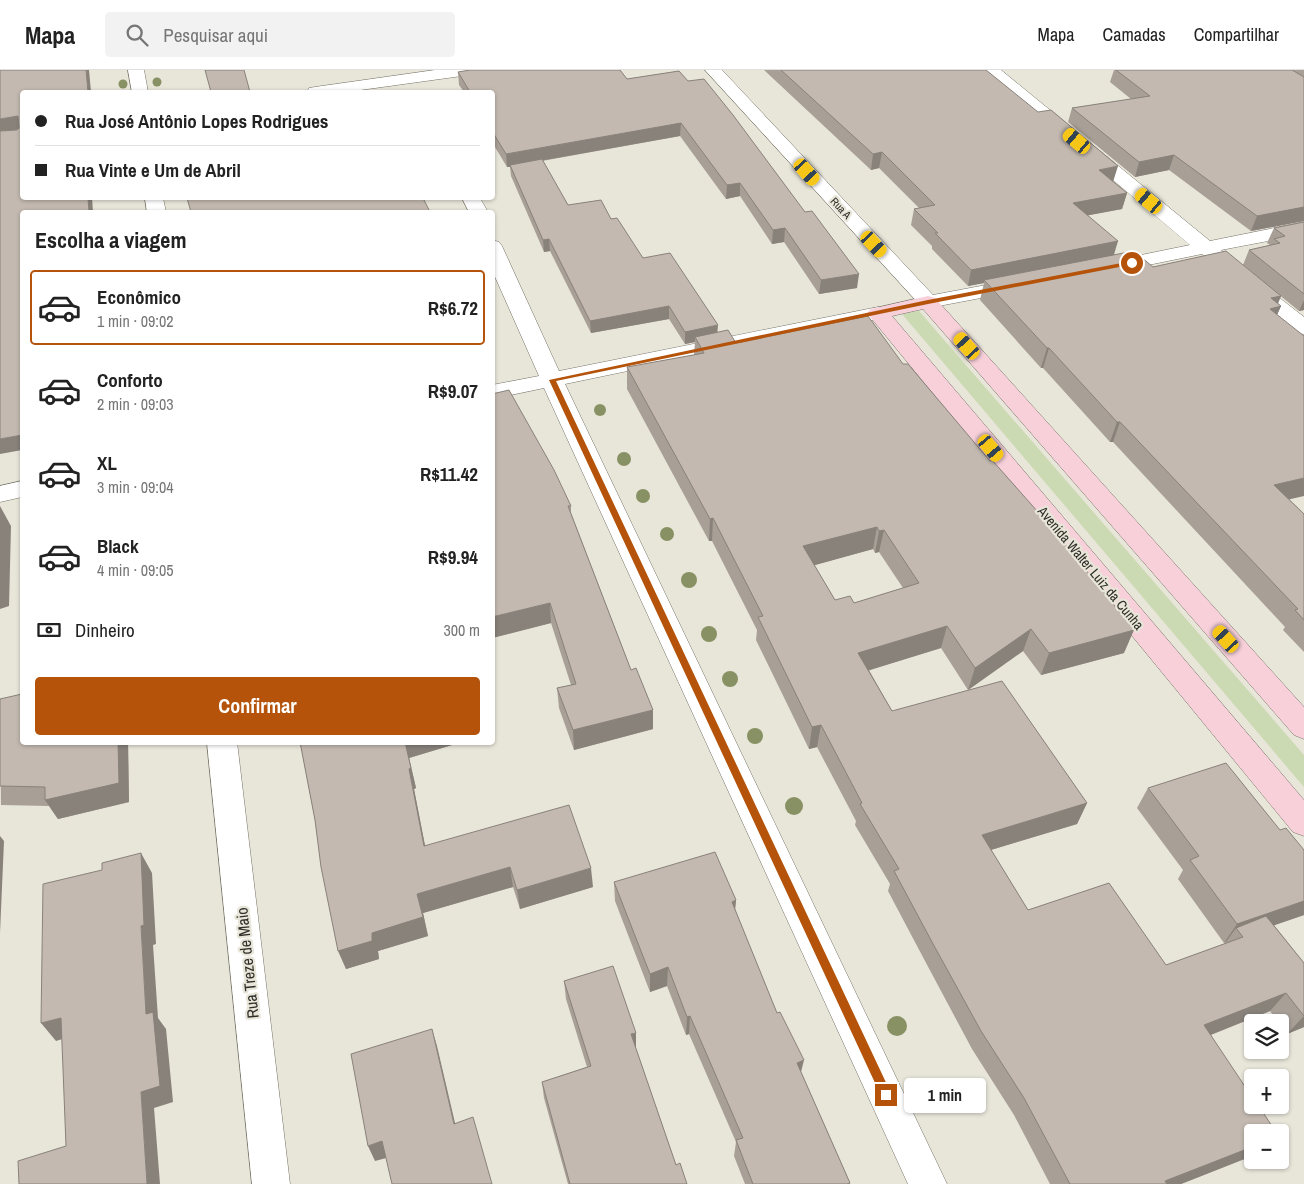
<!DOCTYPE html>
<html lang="pt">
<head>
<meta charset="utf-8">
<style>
	body { margin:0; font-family:"Archivo Narrow",sans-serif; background:#f2f2f2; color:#222; height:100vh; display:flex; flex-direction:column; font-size:19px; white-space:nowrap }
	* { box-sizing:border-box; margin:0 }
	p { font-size:16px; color:#767676 }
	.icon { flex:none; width:28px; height:28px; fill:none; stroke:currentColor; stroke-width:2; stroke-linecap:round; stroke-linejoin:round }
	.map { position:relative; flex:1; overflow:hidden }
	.details { position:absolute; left:20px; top:140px; width:475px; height:535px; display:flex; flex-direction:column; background:#fff; border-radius:5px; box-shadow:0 1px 4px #0004 }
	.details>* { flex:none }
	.top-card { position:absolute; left:20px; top:20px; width:475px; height:110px; border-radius:5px; box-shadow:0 1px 4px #0004; display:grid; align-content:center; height:110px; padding:0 15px; background:#fff }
	.tools { position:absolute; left:1244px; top:944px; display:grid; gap:10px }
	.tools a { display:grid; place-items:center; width:45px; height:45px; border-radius:5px; background:#fff; box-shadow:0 1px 4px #0004; font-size:25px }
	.end { position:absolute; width:22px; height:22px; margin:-11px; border:6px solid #b45309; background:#fff; box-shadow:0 0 0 2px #fff }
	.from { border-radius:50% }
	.bubble { position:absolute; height:35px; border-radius:5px; background:#fff; box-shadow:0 1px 4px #0004; font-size:16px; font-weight:700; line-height:35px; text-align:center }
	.car { position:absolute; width:15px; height:30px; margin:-15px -8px; border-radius:6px; box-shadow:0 0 4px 1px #0007; background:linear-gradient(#f5c518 24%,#345 0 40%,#f5c518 0 76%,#345 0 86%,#f5c518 0) }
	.top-card b { display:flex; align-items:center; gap:18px; height:48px; font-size:19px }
	.top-card b+b { border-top:1px solid #e0e0e0 }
	.top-card i { width:12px; height:12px; background:#222 }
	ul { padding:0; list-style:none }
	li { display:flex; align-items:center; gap:15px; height:75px; margin:0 10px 8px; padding:0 5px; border:2px solid transparent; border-radius:5px }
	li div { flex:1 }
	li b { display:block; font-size:19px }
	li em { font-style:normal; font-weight:700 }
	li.active { border-color:#b45309 }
	li>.icon { width:45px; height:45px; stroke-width:1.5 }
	h2 { padding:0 15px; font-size:22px; line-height:60px }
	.pay { display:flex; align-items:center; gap:12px; height:55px; padding:0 15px; font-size:19px }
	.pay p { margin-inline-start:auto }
	.primary-button { display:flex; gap:10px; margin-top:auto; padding:10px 15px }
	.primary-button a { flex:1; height:58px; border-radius:5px; background:#b45309; color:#fff; font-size:20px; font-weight:700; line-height:58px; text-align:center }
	header { display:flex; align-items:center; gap:30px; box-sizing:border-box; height:70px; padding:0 25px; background:#fff; border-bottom:1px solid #e0e0e0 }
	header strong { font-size:24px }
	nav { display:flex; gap:28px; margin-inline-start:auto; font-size:18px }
	.search { width:350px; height:45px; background:#f2f2f2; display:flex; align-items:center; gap:12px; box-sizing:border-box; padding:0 18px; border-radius:5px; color:#767676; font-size:19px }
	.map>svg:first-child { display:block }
	.green { fill:#cbdab2 }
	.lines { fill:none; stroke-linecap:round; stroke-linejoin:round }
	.street-casing { stroke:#757267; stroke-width:1 }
	.secondary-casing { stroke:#757267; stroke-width:1 }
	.street { fill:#fff; fill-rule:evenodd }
	.secondary { fill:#f7d0da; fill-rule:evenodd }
	.tree { fill:#889163 }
	.wall { fill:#a89f97; fill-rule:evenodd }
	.shaded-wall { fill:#88827b }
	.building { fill:#c3b9b0; stroke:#88827b; fill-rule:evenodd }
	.route { fill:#b45309 }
	.labels { text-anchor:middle; stroke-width:4.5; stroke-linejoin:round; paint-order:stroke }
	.far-street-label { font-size:11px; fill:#2e2d28; stroke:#e8e5d9 }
	.street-label { font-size:14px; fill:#2e2d28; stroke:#e8e5d9 }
	.near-street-label { font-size:16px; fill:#2e2d28; stroke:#e8e5d9 }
</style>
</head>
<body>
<header>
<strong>Mapa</strong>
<div class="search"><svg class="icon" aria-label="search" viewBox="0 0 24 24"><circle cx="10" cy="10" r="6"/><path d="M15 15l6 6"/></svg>Pesquisar aqui</div>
<nav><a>Mapa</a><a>Camadas</a><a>Compartilhar</a></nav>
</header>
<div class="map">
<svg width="1304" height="1114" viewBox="0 0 1304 1114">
	<rect width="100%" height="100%" fill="#e8e5d9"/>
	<polygon class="green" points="919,241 1304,685 1304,717 902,244"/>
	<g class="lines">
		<g class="street-casing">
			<g id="street">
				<polygon points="128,0 144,0 148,22 132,22"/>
				<polygon points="435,0 477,0 475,3 469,5 346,22 307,22 309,18 315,17"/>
				<polygon points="705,0 722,0 933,225 1018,209 1025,211 1028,215 1025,219 1018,221 928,238 921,236"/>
				<path d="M983 0H1001L1210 171 1304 152V164L1221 180 1227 187 1224 191C1214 194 1210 191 1202 184L1109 203 1102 201 1099 197 1102 193 1190 175Z"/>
				<polygon points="145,128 163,128 166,142 147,142"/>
				<polygon points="462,128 480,128 488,142 469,142"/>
				<polygon points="492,170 499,172 502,176 559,301 878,237 885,239 889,243 885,247 878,249 565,314 947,1114 908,1114 544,318 492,329 492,315 539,306 492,200"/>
				<polygon points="1252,210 1259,212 1304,247 1304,264 1296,263 1245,220 1242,216 1245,212"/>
				<polygon points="22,411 22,427 0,432 0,416"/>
				<polygon points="207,672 237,672 290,1114 252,1114"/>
			</g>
		</g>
		<g class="secondary-casing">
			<polygon id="secondary" points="928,226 935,228 1304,637 1304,669 1294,665 923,239 892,246 1304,730 1304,766 1293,762 867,243 871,239"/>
		</g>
		<use href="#street" class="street"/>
		<use href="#secondary" class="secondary"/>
	</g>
	<g class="tree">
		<circle cx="157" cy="12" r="4.5"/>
		<circle cx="123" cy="14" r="4.5"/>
		<circle cx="600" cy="340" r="6"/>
		<circle cx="624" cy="389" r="7"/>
		<circle cx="643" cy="426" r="7"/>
		<circle cx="667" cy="464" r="7"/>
		<circle cx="689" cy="510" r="8"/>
		<circle cx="709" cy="564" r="8"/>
		<circle cx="730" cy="609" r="8"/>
		<circle cx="755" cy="666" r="8"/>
		<circle cx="794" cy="736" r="9"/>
		<circle cx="897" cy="956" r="10"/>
		<circle cx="939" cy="1028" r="10"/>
	</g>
	<g class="wall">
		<path d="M467 0H620L627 9 679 1 857 218 819 224 784 172 772 174 740 126 726 129 680 66 542 91 568 135 611 149 643 188 717 262 736 273 903 294 1124 583 1041 605 1023 581 968 620 941 578 869 600 892 641 1087 733 1077 754 991 780 1028 840 1166 895 1224 874 1226 872 1224 873 1178 809 1183 800 1137 738 1148 718 1280 760 1304 780V845L1274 855 1304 893V957L1287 964 1280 955V952H1278L1270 941 1211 965 1252 1062V1086L1181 1114H1050L1014 1045 972 979 925 891 888 821 890 814 855 755 856 751 817 677 809 679 756 570 757 560 712 471H709L627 319V297L694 285 695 272 685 274 669 249 591 263 550 181 544 182 511 106 510 97H507L492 72V22H464L459 15 458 2 467 1ZM873 479 875 483 879 482 903 518 854 533 835 530 814 495Z"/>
		<polygon points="764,0 986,0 1127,123 1122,139 1088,145 1114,185 1153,197 1281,226 1278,234 1281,236 1277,245 1289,429 1304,444 1304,582 1283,560 1285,557 1113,372 1110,372 1043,298 1041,298 980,230 984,213 968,216 932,179 932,176 911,155 914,139 919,138 879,98 871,100"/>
		<polygon points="1114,0 1304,0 1304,7 1294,1 1304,7 1304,151 1251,161 1169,100 1135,107 1068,52 1072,38 1131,29 1110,12"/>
		<polygon points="1304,152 1304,240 1299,241 1243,195 1249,180 1270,175 1267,173 1274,158"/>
		<polygon points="492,324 571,436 571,443 631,600 653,640 653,659 574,680 559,638 557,618 571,615 551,553 492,568"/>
		<polygon points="0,629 22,672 128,672 129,732 58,749 49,736 1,735"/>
		<polygon points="300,672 462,672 409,688 416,718 414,719 425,776 593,817 520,839 513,817 423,843 428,866 378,881 379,889 346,899 315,750"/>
		<polygon points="614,812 736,830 735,840 801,1002 850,1113 850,1114 745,1114 734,1086 736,1072 689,964 686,965 667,916 650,922 615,831"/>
		<polygon points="564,911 636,979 676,1095 687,1114 568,1114 544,1028 542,1012 587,997 566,929"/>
	</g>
	<g class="shaded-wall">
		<polygon points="86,0 89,0 91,22 88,22"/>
		<polygon points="18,46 22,59 0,62 0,49"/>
		<polygon points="681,53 680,66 511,96 510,95 510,97 507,97 506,84"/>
		<polygon points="882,82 879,98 871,100 873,84"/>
		<polygon points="1174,85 1169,100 1135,107 1139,92"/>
		<polygon points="1118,96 1113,112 1099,100"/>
		<polygon points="740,113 740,126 726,129 727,115"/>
		<polygon points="1127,123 1122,139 1069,149 1073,133"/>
		<polygon points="88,128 92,128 93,142 89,142"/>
		<polygon points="1304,137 1304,151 1251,161 1257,146"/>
		<polygon points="785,158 784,172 772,174 773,160"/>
		<polygon points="549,169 550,181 544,182 543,170"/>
		<polygon points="1118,171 1113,188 984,210 984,213 968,216 971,200"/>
		<polygon points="859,204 857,218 819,224 821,210"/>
		<polygon points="1281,226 1276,237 1281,236 1272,256 1267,247 1271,228"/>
		<polygon points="1304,230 1304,240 1299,241"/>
		<polygon points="669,236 669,249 591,263 590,251"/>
		<polygon points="718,255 717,267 695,267 695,272 685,274 685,262"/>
		<polygon points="1047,278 1049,278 1043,298 1041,298"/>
		<polygon points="1117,352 1120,352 1113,372 1110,372"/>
		<polygon points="22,365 22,380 0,384 0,369"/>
		<polygon points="1304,408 1304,426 1264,435 1274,415"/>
		<polygon points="0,436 11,456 9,536 0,539"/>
		<polygon points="713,448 712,471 709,471 710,449"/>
		<polygon points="877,457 873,479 801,499 803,476"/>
		<polygon points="884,460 879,482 875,483 879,461"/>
		<polygon points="550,533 551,553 492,568 492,547"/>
		<polygon points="947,556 941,578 854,605 858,583"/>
		<polygon points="1031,559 1023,581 968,620 975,598"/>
		<polygon points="1134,560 1124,583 1041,605 1049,583"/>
		<polygon points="653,640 653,659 574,680 573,660"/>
		<polygon points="821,655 817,677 809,679 812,657"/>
		<polygon points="118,672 128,672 129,732 58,749 45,730"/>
		<polygon points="405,672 462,672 409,688 416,718 414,719 429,796 424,776 409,699"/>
		<polygon points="1087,733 1077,754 974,785 982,765"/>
		<polygon points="0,766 4,771 0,863"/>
		<polygon points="141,783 152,803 156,874 153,875 158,948 166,959 173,1032 154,1038 160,1114 147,1114 141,1022 146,944 141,856"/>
		<polygon points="510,797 513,817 423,843 428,866 378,881 379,889 346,899 338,881 417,824"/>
		<polygon points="591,798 593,817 520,839 517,820"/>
		<polygon points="736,830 734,849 732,832"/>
		<polygon points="1304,831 1304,845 1243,866 1236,858 1226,872 1224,873 1237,854"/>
		<polygon points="668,897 667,916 650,922 650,904"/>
		<polygon points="1286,923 1270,941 1190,973 1204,955"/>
		<polygon points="690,946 689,964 686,965 687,947"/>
		<polygon points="1304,946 1304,957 1287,964"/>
		<polygon points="61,948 75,965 56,971 41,953"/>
		<polygon points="432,959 437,976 459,1070 454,1054"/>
		<polygon points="636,963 636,980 631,964"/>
		<polygon points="804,990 800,1006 797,993"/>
		<polygon points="382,1071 390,1087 375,1091 368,1076"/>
		<polygon points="1252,1077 1252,1086 1181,1114 1161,1114 1165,1111"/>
	</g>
	<g class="building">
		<polygon points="0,0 86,0 88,22 22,22 22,128 88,128 89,142 22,142 22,365 0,369 0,61 17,60 19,58 18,46 0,49"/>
		<polygon points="205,0 244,0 250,22 211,22"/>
		<polygon points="470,0 620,0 627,9 679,1 688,11 704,9 733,45 805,142 812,141 859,204 821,210 785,158 773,160 740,113 727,115 681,53 506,84 492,61 492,22 470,22 458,2"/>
		<polygon points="781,0 986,0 1038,42 1051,40 1118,96 1099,100 1127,123 1073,133 1118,171 971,200 935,163 938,163 914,139 935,135 882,82 873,84"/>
		<polygon points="1116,0 1292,0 1304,7 1304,137 1257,146 1174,85 1139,92 1072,38 1150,26"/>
		<polygon points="542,89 568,135 601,130 611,149 617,148 643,188 670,183 718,255 685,262 669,236 590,251 549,169 543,170 510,95"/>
		<polygon points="187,128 423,128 430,142 191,142"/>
		<polygon points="1304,152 1304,224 1249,180 1280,173 1274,169 1285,166 1274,158"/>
		<polygon points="1134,181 1153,197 1226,181 1281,226 1271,228 1281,236 1270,239 1304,266 1304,408 1274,415 1304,444 1304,550 1295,540 1298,539 1120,352 1117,352 1049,278 1047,278 984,210"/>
		<path d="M868 246 903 294H908L990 391 992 390 1053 459 1134 560 1049 583 1031 559 975 598 947 556 858 583 892 641 1002 611 1087 733 982 765 1028 840 1109 813 1166 895 1243 867 1236 858 1266 846 1304 893V946L1286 923 1204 955 1252 1027V1035H1258L1276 1062H1252V1077L1165 1111 1167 1114H1070L1024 1028 981 961 932 872 894 801 899 799 860 734 862 733 821 655 812 657 758 547 763 546 713 448 710 449 627 297 704 283 695 267 728 260 736 273ZM877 457 879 461 884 460 919 513 854 533 850 526 835 530 803 476Z"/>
		<polygon points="509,320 554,400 571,436 568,436 631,600 636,598 653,640 573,660 557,618 576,614 550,533 492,547 492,324"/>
		<polygon points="22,624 22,672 118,672 119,713 45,730 45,717 0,716 0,629"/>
		<polygon points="300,672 405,672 411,698 409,699 424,776 569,735 591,798 517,820 510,797 417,824 423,847 372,863 372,871 338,881 321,797 315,750"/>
		<polygon points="1226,693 1280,760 1286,758 1304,780 1304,831 1237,854 1190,790 1199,786 1148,718"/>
		<polygon points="715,782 736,830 732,832 777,943 780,942 804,990 797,993 850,1113 847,1114 753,1114 736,1070 743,1068 690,946 687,947 668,897 650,904 614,812"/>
		<polygon points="141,783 144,855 141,856 146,944 153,942 160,1016 141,1022 147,1114 19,1114 18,1091 66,1076 61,948 41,953 43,814 102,800 102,793"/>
		<polygon points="613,896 636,963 631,964 676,1095 680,1093 687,1114 570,1114 542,1012 591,996 564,911"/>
		<polygon points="432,959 454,1054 473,1047 492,1114 392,1114 382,1071 368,1076 351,984"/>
	</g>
	<polygon class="route" points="1132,191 1135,194 928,234 556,311 890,1021 891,1025 890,1028 886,1030 882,1028 549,310 928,230"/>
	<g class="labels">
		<g class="far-street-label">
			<text transform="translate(841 138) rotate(47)" y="4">Rua A</text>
		</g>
		<g class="street-label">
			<text transform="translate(1091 498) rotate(50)" y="5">Avenida Walter Luiz da Cunha</text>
		</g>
		<g class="near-street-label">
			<text transform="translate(247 893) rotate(-96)" y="6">Rua Treze de Maio</text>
		</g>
	</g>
</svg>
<div class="tools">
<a><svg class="icon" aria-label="layers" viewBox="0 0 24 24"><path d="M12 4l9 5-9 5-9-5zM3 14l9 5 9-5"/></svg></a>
<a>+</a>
<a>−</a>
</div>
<i class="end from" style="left:1132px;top:193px"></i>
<i class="end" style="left:886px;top:1025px"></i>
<div class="bubble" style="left:904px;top:1008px;width:82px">1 min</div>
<i class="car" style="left:1077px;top:71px;rotate:310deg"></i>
<i class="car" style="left:807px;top:102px;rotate:138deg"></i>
<i class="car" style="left:1149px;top:131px;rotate:310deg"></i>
<i class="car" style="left:874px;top:174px;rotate:137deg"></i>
<i class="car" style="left:967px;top:276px;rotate:318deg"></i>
<i class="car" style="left:991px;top:378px;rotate:140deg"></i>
<i class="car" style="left:1226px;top:569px;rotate:318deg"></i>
<div class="top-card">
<b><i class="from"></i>Rua José Antônio Lopes Rodrigues</b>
<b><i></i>Rua Vinte e Um de Abril</b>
</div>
<section class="details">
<h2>Escolha a viagem</h2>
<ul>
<li class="active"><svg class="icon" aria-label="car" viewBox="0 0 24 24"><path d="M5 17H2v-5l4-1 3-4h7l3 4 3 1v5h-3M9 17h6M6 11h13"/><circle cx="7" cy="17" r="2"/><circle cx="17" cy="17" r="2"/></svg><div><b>Econômico</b><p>1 min · 09:02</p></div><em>R$6.72</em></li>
<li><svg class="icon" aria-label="car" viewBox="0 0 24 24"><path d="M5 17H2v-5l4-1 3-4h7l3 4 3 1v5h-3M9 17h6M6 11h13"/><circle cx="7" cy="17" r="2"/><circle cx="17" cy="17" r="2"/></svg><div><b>Conforto</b><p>2 min · 09:03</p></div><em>R$9.07</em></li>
<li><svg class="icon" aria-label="car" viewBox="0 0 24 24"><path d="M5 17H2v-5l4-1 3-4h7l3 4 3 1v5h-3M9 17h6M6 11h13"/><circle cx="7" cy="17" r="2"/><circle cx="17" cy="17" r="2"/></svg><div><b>XL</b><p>3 min · 09:04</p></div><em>R$11.42</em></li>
<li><svg class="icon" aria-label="car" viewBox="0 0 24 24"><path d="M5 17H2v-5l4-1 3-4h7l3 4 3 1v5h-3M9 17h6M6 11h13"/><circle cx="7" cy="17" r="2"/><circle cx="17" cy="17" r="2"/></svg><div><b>Black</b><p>4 min · 09:05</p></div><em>R$9.94</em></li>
</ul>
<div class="pay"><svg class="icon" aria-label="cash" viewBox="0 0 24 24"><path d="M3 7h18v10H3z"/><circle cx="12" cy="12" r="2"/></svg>Dinheiro<p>300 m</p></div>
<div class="primary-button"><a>Confirmar</a></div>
</section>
</div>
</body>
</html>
